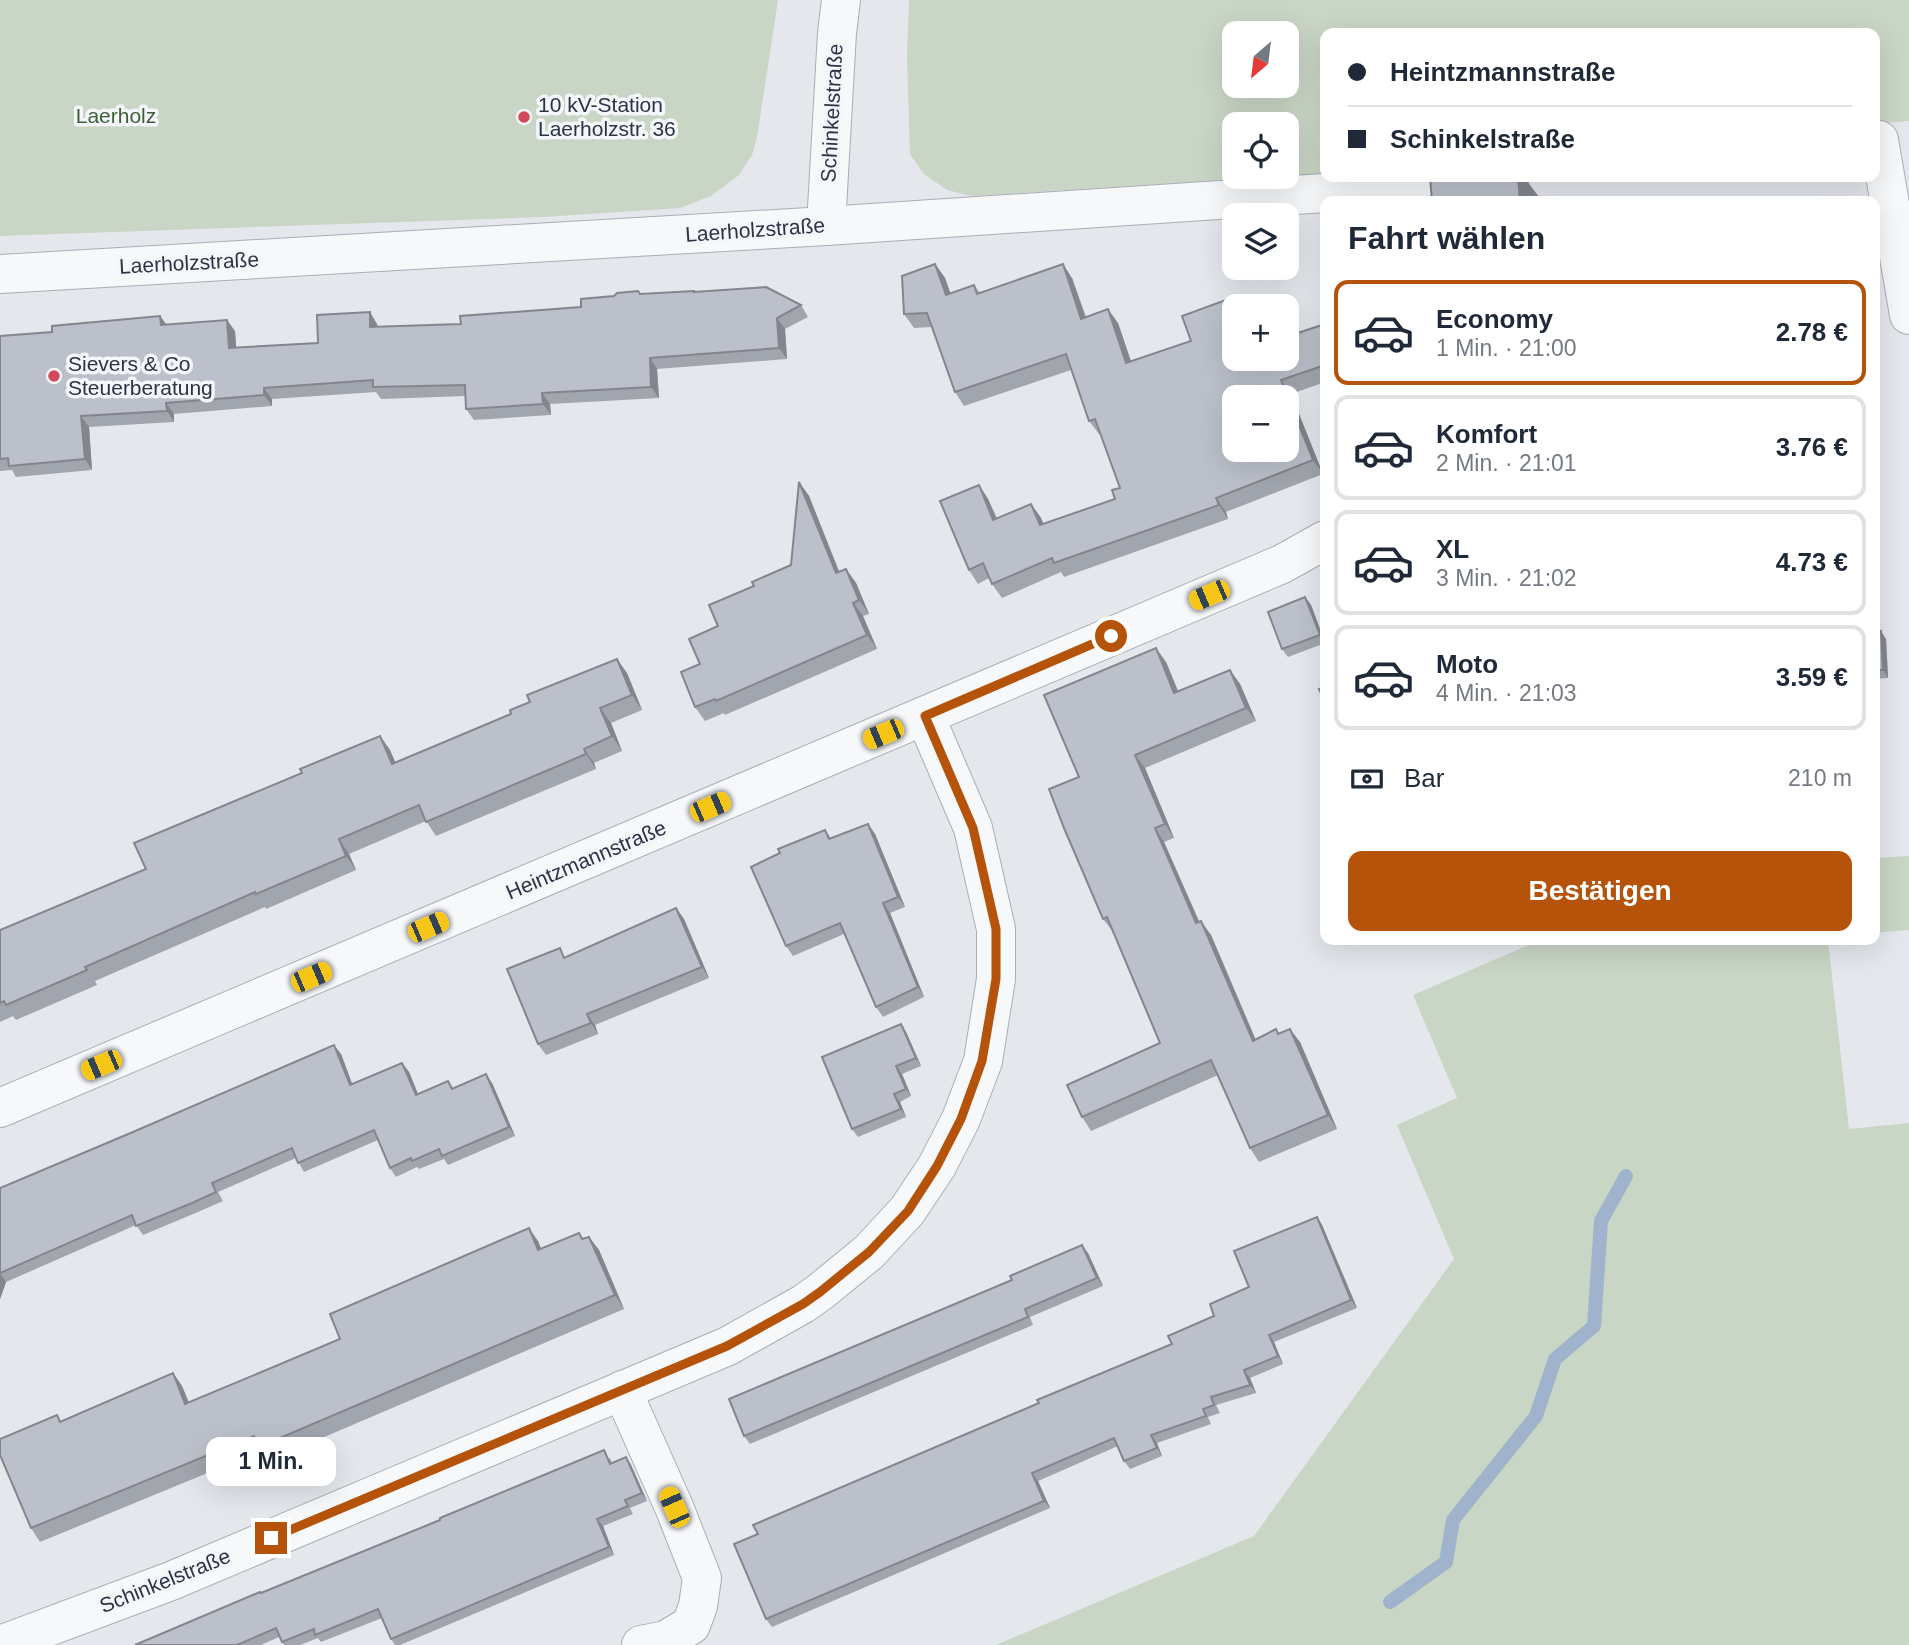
<!DOCTYPE html>
<html lang="de">
<head>
<meta charset="utf-8">
<style>
	body { margin:0; font-family:Arial,sans-serif; background:#f6f6f7; color:#1f2937; height:100vh; display:flex; flex-direction:column; font-size:26px; white-space:nowrap }
	* { box-sizing:border-box; margin:0 }
	p { font-size:23px; color:#747a83 }
	.icon { flex:none; width:38px; height:38px; fill:none; stroke:currentColor; stroke-width:2; stroke-linecap:round; stroke-linejoin:round }
	.map { position:relative; flex:1; overflow:hidden }
	.drawer { position:absolute; left:1320px; top:196px; width:560px; height:749px; display:flex; flex-direction:column; background:#fff; border-radius:14px; box-shadow:0 7px 28px #0002 }
	.drawer>* { flex:none }
	.top-card { position:absolute; left:1320px; top:28px; width:560px; height:154px; border-radius:14px; box-shadow:0 7px 28px #0002; display:grid; align-content:center; height:154px; padding:0 28px; background:#fff }
	.needle { width:46px; rotate:208deg }
	.controls { position:absolute; left:1222px; top:21px; display:grid; gap:14px }
	.controls a { display:grid; place-items:center; width:77px; height:77px; border-radius:14px; background:#fff; box-shadow:0 7px 28px #0002; font-size:35px }
	.end { position:absolute; width:32px; height:32px; margin:-16px; border:9px solid #b45309; background:#fff; box-shadow:0 0 0 4px #fff }
	.from { border-radius:50% }
	.bubble { position:absolute; height:49px; border-radius:14px; background:#fff; box-shadow:0 7px 28px #0002; font-size:23px; font-weight:700; line-height:49px; text-align:center }
	.car { position:absolute; width:21px; height:42px; margin:-21px -10px; border-radius:9px; box-shadow:0 0 5px 2px #0007; background:linear-gradient(#f5c518 24%,#345 0 40%,#f5c518 0 76%,#345 0 86%,#f5c518 0) }
	.top-card b { display:flex; align-items:center; gap:24px; height:66px; font-size:26px }
	.top-card b+b { border-top:2px solid #e0e1e3 }
	.top-card i { width:18px; height:18px; background:#1f2937 }
	ul { padding:0; list-style:none }
	li { display:flex; align-items:center; gap:21px; height:105px; margin:0 14px 10px; padding:0 14px; border:4px solid #e0e1e3; border-radius:14px }
	li div { flex:1 }
	li b { display:block; font-size:26px }
	li em { font-style:normal; font-weight:700 }
	li.selected { border-color:#b45309 }
	li>.icon { width:63px; height:63px; stroke-width:1.5 }
	h2 { padding:0 28px; font-size:32px; line-height:84px }
	.pay { display:flex; align-items:center; gap:18px; height:77px; padding:0 28px; font-size:26px }
	.pay p { margin-inline-start:auto }
	.cta { display:flex; gap:14px; margin-top:auto; padding:14px 28px }
	.cta a { flex:1; height:80px; border-radius:14px; background:#b45309; color:#fff; font-size:28px; font-weight:700; line-height:80px; text-align:center }
	.map>svg:first-child { display:block }
	.green { fill:#c9d6c5; fill-rule:evenodd }
	.lines { fill:none; stroke-linecap:round; stroke-linejoin:round }
	.stream { stroke:#9fb4cc; stroke-width:14 }
	.minor-casing { stroke:#a9aeb7; stroke-width:40 }
	.minor { stroke:#f7f8fa; stroke-width:38 }
	.wall { fill:#a1a5ae }
	.shaded-wall { fill:#83868d }
	.building { fill:#bbc0ca; stroke:#83868d; stroke-width:2; fill-rule:evenodd }
	.route { stroke:#b45309; stroke-width:9 }
	.poi-dot { fill:#d1495b; stroke:#f4f6f9; stroke-width:2.5 }
	.labels { text-anchor:middle; stroke-width:7; stroke-linejoin:round; paint-order:stroke }
	.poi-label { font-size:21px; fill:#2b3445; stroke:#f4f6f9; text-anchor:start }
	.street-label { font-size:21px; fill:#2b3445; stroke:#f4f6f9 }
	.park-label { font-size:21px; fill:#3f6138; stroke:#f4f6f9 }
</style>
</head>
<body>
<div class="map">
<svg width="1909" height="1645" viewBox="0 0 1909 1645">
	<rect width="100%" height="100%" fill="#e4e7ec"/>
	<g class="green">
		<polygon points="0,0 778,0 757,137 752,155 739,175 711,196 680,208 543,217 0,236"/>
		<path d="M909 0H1909V121L1874 124V33H1325V174L972 196 947 190 924 174 910 154 907 57ZM1234 33H1286V86H1234ZM1234 124H1286V177H1234Z"/>
		<polygon points="1909,856 1909,930 1874,933 1874,858"/>
		<polygon points="1540,940 1828,940 1849,1129 1909,1123 1909,1645 996,1645 1254,1536 1454,1259 1397,1125 1457,1098 1413,995"/>
	</g>
	<g class="lines">
		<polyline class="stream" points="1390,1602 1446,1562 1453,1520 1536,1416 1555,1359 1594,1326 1601,1221 1626,1176"/>
		<g class="minor-casing">
			<g id="minor">
				<polyline points="1879,140 1909,315"/>
				<polyline points="826,226 837,33 841,0"/>
				<polyline points="0,274 826,226 1401,188 1510,177"/>
				<polyline points="0,1108 1282,564 1325,540"/>
				<polyline points="622,1390 674,1507 702,1578 698,1606 691,1625 666,1640 641,1645"/>
				<polyline points="0,1645 171,1581 728,1346 803,1304 820,1292 869,1252 907,1211 937,1166 961,1119 983,1061 996,979 996,929 973,828 925,716"/>
			</g>
		</g>
		<use href="#minor" class="minor"/>
	</g>
	<g class="wall">
		<polygon points="935,264 945,278 950,293 974,285 980,293 1072,278 1086,317 1118,323 1131,361 1234,359 1325,324 1325,382 1291,394 1323,474 1226,512 1228,519 1064,577 1061,572 1002,598 992,584 989,578 978,584 969,570 979,485 988,499 997,518 1031,504 1041,518 1043,524 1115,499 1120,488 1101,434 1099,434 1089,421 1071,370 964,406 955,392 932,327 914,328 904,314"/>
		<polygon points="695,292 801,305 808,317 785,329 787,359 657,369 659,398 550,404 551,415 474,420 466,409 466,396 381,399 376,392 272,399 272,406 174,414 174,422 89,427 92,470 16,477 12,470 0,471 0,336 52,332 160,316 166,324 235,331 236,348 318,343 377,324 378,327 461,324 581,307 640,294"/>
		<polygon points="799,482 809,496 839,571 846,569 856,583 869,614 863,616 877,649 725,715 724,713 705,721 695,707 700,664 718,626 791,565"/>
		<polygon points="1305,597 1311,605 1325,643 1288,657 1282,649"/>
		<polygon points="1874,632 1886,639 1888,678 1874,679"/>
		<polygon points="1166,662 1178,691 1230,670 1240,684 1256,721 1145,768 1174,838 1164,842 1199,922 1211,935 1256,1040 1279,1034 1300,1042 1337,1129 1259,1162 1250,1148 1218,1075 1091,1131 1082,1117 1160,1043 1114,933 1103,919 1079,777"/>
		<polygon points="627,673 642,710 611,723 622,751 594,763 596,769 436,836 426,821 349,854 356,870 266,909 265,907 95,981 97,985 16,1020 13,1016 0,1022 0,930 146,869 302,773 380,736 390,750 395,762"/>
		<polygon points="868,824 875,834 905,907 890,913 924,997 883,1017 876,1007 844,934 793,956 786,946 780,853 825,830 831,838"/>
		<polygon points="676,908 684,919 709,978 595,1025 598,1034 546,1055 538,1044 566,957"/>
		<polygon points="901,1024 906,1032 921,1066 902,1074 911,1096 900,1102 906,1117 858,1137 852,1129"/>
		<polygon points="341,1054 352,1084 402,1063 409,1072 418,1094 448,1081 453,1088 492,1083 515,1136 448,1165 444,1159 419,1169 417,1167 396,1177 390,1168 378,1140 304,1172 296,1158 218,1192 223,1201 198,1212 143,1235 136,1225 6,1282 0,1299 0,1188"/>
		<polygon points="1317,1217 1322,1225 1357,1308 1274,1342 1283,1364 1250,1378 1256,1393 1216,1405 1220,1413 1208,1417 1211,1424 1157,1443 1162,1456 1130,1469 1124,1461 1118,1446 1038,1481 1050,1508 772,1627 766,1619 758,1534 1039,1403 1172,1344 1214,1316 1249,1287"/>
		<polygon points="589,1237 599,1250 624,1309 268,1461 261,1451 40,1542 31,1528 57,1415 61,1421 173,1373 182,1386 189,1403 340,1339 538,1241 541,1249"/>
		<polygon points="1088,1253 1103,1286 1030,1317 1033,1325 750,1444 744,1436"/>
		<polygon points="626,1457 631,1465 647,1501 630,1508 633,1514 603,1526 614,1555 400,1645 395,1645 391,1639 382,1618 321,1642 318,1638 300,1645 284,1645 279,1637 261,1645 135,1645 261,1593 610,1458 612,1463"/>
	</g>
	<g class="shaded-wall">
		<polygon points="1518,177 1524,177 1542,201 1520,201"/>
		<polygon points="935,264 945,278 956,309 946,295"/>
		<polygon points="1063,264 1072,278 1091,333 1081,319"/>
		<polygon points="1108,309 1118,323 1136,377 1126,363"/>
		<polygon points="370,312 377,324 378,338 370,327"/>
		<polygon points="160,316 168,327 161,325"/>
		<polygon points="777,318 785,329 787,359 779,348"/>
		<polygon points="227,320 235,331 237,360 229,348"/>
		<polygon points="650,358 657,369 659,398 651,387"/>
		<polygon points="1281,380 1291,394 1323,474 1313,460"/>
		<polygon points="264,388 272,399 272,406 264,395"/>
		<polygon points="542,393 550,404 551,415 543,404"/>
		<polygon points="166,403 174,414 174,422 167,411"/>
		<polygon points="81,416 89,427 92,470 85,459"/>
		<polygon points="799,482 809,496 845,587 836,573"/>
		<polygon points="979,485 988,499 1003,534 993,520"/>
		<polygon points="1216,498 1226,512 1228,519 1219,505"/>
		<polygon points="1031,504 1041,518 1050,539 1040,525"/>
		<polygon points="846,569 856,583 869,614 859,600"/>
		<polygon points="1305,597 1311,605 1325,642 1320,635"/>
		<polygon points="853,603 863,616 877,649 867,635"/>
		<polygon points="1881,631 1886,639 1888,678 1883,670"/>
		<polygon points="1156,648 1166,662 1184,706 1174,693"/>
		<polygon points="617,659 627,673 642,710 632,695"/>
		<polygon points="1230,670 1240,684 1256,721 1246,708"/>
		<polygon points="600,708 611,723 622,751 612,736"/>
		<polygon points="380,736 390,750 402,778 392,764"/>
		<polygon points="584,749 594,763 596,769 586,754"/>
		<polygon points="1135,755 1145,768 1174,838 1165,824"/>
		<polygon points="868,824 875,834 905,907 898,897"/>
		<polygon points="1155,828 1164,842 1206,937 1196,923"/>
		<polygon points="339,839 349,854 356,870 346,856"/>
		<polygon points="883,903 890,913 924,997 918,987"/>
		<polygon points="676,908 684,919 709,978 702,967"/>
		<polygon points="1201,921 1211,935 1262,1055 1253,1041"/>
		<polygon points="587,1014 595,1025 598,1034 591,1023"/>
		<polygon points="901,1024 906,1032 921,1066 916,1058"/>
		<polygon points="1290,1029 1300,1042 1337,1129 1328,1115"/>
		<polygon points="334,1045 341,1054 356,1094 350,1085"/>
		<polygon points="402,1063 409,1072 422,1104 416,1095"/>
		<polygon points="896,1066 902,1074 911,1096 906,1089"/>
		<polygon points="486,1074 492,1083 515,1136 509,1127"/>
		<polygon points="894,1094 900,1102 906,1117 901,1109"/>
		<polygon points="1317,1217 1322,1225 1357,1308 1351,1300"/>
		<polygon points="529,1228 538,1241 547,1263 538,1250"/>
		<polygon points="589,1237 599,1250 624,1309 615,1295"/>
		<polygon points="1082,1245 1088,1253 1103,1286 1097,1278"/>
		<polygon points="0,1273 6,1282 0,1299"/>
		<polygon points="1269,1335 1274,1342 1283,1364 1278,1356"/>
		<polygon points="1244,1370 1250,1378 1256,1393 1250,1385"/>
		<polygon points="173,1373 182,1386 195,1418 185,1404"/>
		<polygon points="1151,1435 1157,1443 1162,1456 1157,1448"/>
		<polygon points="626,1457 631,1465 647,1501 642,1493"/>
		<polygon points="1032,1473 1038,1481 1050,1508 1044,1501"/>
		<polygon points="597,1519 603,1526 614,1555 609,1547"/>
	</g>
	<g class="building">
		<polygon points="1430,177 1518,177 1520,201 1432,201"/>
		<path d="M935 264 946 295 974 285 977 294 1063 264 1081 319 1108 309 1126 363 1191 341 1182 316 1234 297 1237 306H1234V359H1286V337L1325 324V365L1281 380 1313 460 1216 498 1219 505 1054 563 1052 558 992 584 983 563 969 570 940 501 979 485 993 520 1031 504 1040 525 1115 499 1112 490 1120 488 1095 419 1089 421 1066 354 955 392 927 313 904 314 902 276ZM1234 397H1286V450H1234Z"/>
		<polygon points="766,287 801,305 777,318 779,348 650,358 651,387 542,393 543,404 466,409 465,385 373,387 373,380 264,388 264,395 166,403 167,411 81,416 85,459 9,466 8,458 0,459 0,336 52,332 52,326 160,316 161,325 227,320 229,348 318,343 317,315 370,312 370,327 461,324 460,316 581,307 581,299 614,296 617,293 638,291 640,294 694,291 694,292"/>
		<polygon points="799,482 836,573 846,569 859,600 853,603 867,635 716,701 715,699 695,707 681,672 700,664 689,639 718,626 709,605 754,586 752,582 791,565"/>
		<polygon points="1305,597 1320,635 1282,649 1268,612"/>
		<polygon points="1881,631 1883,670 1874,670 1874,632"/>
		<polygon points="1156,648 1174,693 1230,670 1246,708 1135,755 1165,824 1155,828 1196,923 1201,921 1253,1041 1276,1029 1278,1034 1290,1029 1328,1115 1250,1148 1211,1060 1082,1117 1067,1085 1160,1043 1107,917 1103,919 1064,828 1049,789 1079,777 1044,695"/>
		<polygon points="617,659 632,695 600,708 612,736 584,749 586,754 426,822 419,805 339,839 346,856 256,894 255,892 85,967 87,970 6,1005 4,1001 0,1003 0,930 146,869 134,843 302,773 300,769 380,736 392,764 511,714 510,710 530,702 527,695"/>
		<polygon points="1325,687 1325,702 1319,689"/>
		<polygon points="868,824 898,897 883,903 918,987 876,1007 840,923 786,946 751,867 780,853 778,849 825,830 829,839"/>
		<polygon points="676,908 702,967 587,1014 591,1023 538,1044 507,969 560,948 564,958"/>
		<polygon points="901,1024 916,1058 896,1066 906,1089 894,1094 901,1109 852,1129 822,1057"/>
		<polygon points="334,1045 350,1085 402,1063 416,1095 448,1081 452,1089 486,1074 509,1127 442,1156 439,1149 412,1161 411,1158 390,1168 374,1130 298,1163 292,1148 212,1183 216,1192 192,1203 136,1226 132,1215 0,1273 0,1188 133,1132"/>
		<polygon points="1317,1217 1351,1300 1269,1335 1278,1356 1244,1370 1250,1385 1211,1397 1214,1405 1203,1409 1206,1416 1151,1435 1157,1448 1124,1461 1114,1438 1032,1473 1044,1501 766,1619 734,1544 758,1534 753,1525 1039,1403 1037,1400 1172,1344 1168,1336 1214,1316 1210,1304 1249,1287 1234,1251"/>
		<polygon points="529,1228 538,1250 579,1233 582,1239 589,1237 615,1295 259,1447 254,1436 31,1528 0,1455 0,1439 57,1415 60,1422 173,1373 185,1404 340,1339 330,1314"/>
		<polygon points="1082,1245 1097,1278 1025,1309 1028,1317 744,1436 729,1399 1012,1280 1010,1276"/>
		<polygon points="604,1450 610,1464 626,1457 642,1493 625,1500 628,1506 597,1519 609,1547 391,1639 378,1609 315,1635 314,1629 282,1642 276,1628 237,1645 135,1645 260,1592 261,1593 440,1520 440,1518"/>
	</g>
	<g class="lines">
		<polyline class="route" points="271,1538 727,1346 803,1304 820,1292 869,1252 908,1211 937,1166 961,1119 982,1061 996,979 996,929 973,828 925,716 1111,636"/>
	</g>
	<g class="poi-dot">
		<circle cx="524" cy="117" r="7"/>
		<circle cx="54" cy="376" r="7"/>
	</g>
	<g class="labels">
		<g class="poi-label">
			<text x="538" y="112">10 kV-Station<tspan x="538" dy="24">Laerholzstr. 36</tspan></text>
			<text x="68" y="371">Sievers &amp; Co<tspan x="68" dy="24">Steuerberatung</tspan></text>
		</g>
		<g class="street-label">
			<text transform="translate(832 113) rotate(-87)" y="7">Schinkelstraße</text>
			<text transform="translate(755 230) rotate(-4)" y="7">Laerholzstraße</text>
			<text transform="translate(189 263) rotate(-3)" y="7">Laerholzstraße</text>
			<text transform="translate(586 860) rotate(-23)" y="7">Heintzmannstraße</text>
			<text transform="translate(165 1581) rotate(-22)" y="7">Schinkelstraße</text>
		</g>
		<g class="park-label">
			<text x="116" y="123">Laerholz</text>
		</g>
	</g>
</svg>
<div class="controls">
<a><svg class="needle" viewBox="-14 -14 28 28"><path d="M0-13l5 13h-10z" fill="#e53935"/><path d="M0 13l5-13h-10z" fill="#747a83"/></svg></a>
<a><svg class="icon" aria-label="locate" viewBox="0 0 24 24"><circle cx="12" cy="12" r="6"/><path d="M12 2v4M12 18v4M2 12h4M18 12h4"/></svg></a>
<a><svg class="icon" aria-label="layers" viewBox="0 0 24 24"><path d="M12 4l9 5-9 5-9-5zM3 14l9 5 9-5"/></svg></a>
<a>+</a>
<a>−</a>
</div>
<i class="end from" style="left:1111px;top:636px"></i>
<i class="end" style="left:271px;top:1538px"></i>
<div class="bubble" style="left:206px;top:1437px;width:130px">1 Min.</div>
<i class="car" style="left:1209px;top:595px;rotate:247deg"></i>
<i class="car" style="left:883px;top:734px;rotate:247deg"></i>
<i class="car" style="left:710px;top:807px;rotate:67deg"></i>
<i class="car" style="left:428px;top:927px;rotate:67deg"></i>
<i class="car" style="left:311px;top:977px;rotate:67deg"></i>
<i class="car" style="left:101px;top:1065px;rotate:247deg"></i>
<i class="car" style="left:674px;top:1507px;rotate:336deg"></i>
<div class="top-card">
<b><i class="from"></i>Heintzmannstraße</b>
<b><i></i>Schinkelstraße</b>
</div>
<section class="drawer">
<h2>Fahrt wählen</h2>
<ul>
<li class="selected"><svg class="icon" aria-label="car" viewBox="0 0 24 24"><path d="M5 17H2v-5l4-1 3-4h7l3 4 3 1v5h-3M9 17h6M6 11h13"/><circle cx="7" cy="17" r="2"/><circle cx="17" cy="17" r="2"/></svg><div><b>Economy</b><p>1 Min. · 21:00</p></div><em>2.78 €</em></li>
<li><svg class="icon" aria-label="car" viewBox="0 0 24 24"><path d="M5 17H2v-5l4-1 3-4h7l3 4 3 1v5h-3M9 17h6M6 11h13"/><circle cx="7" cy="17" r="2"/><circle cx="17" cy="17" r="2"/></svg><div><b>Komfort</b><p>2 Min. · 21:01</p></div><em>3.76 €</em></li>
<li><svg class="icon" aria-label="car" viewBox="0 0 24 24"><path d="M5 17H2v-5l4-1 3-4h7l3 4 3 1v5h-3M9 17h6M6 11h13"/><circle cx="7" cy="17" r="2"/><circle cx="17" cy="17" r="2"/></svg><div><b>XL</b><p>3 Min. · 21:02</p></div><em>4.73 €</em></li>
<li><svg class="icon" aria-label="car" viewBox="0 0 24 24"><path d="M5 17H2v-5l4-1 3-4h7l3 4 3 1v5h-3M9 17h6M6 11h13"/><circle cx="7" cy="17" r="2"/><circle cx="17" cy="17" r="2"/></svg><div><b>Moto</b><p>4 Min. · 21:03</p></div><em>3.59 €</em></li>
</ul>
<div class="pay"><svg class="icon" aria-label="cash" viewBox="0 0 24 24"><path d="M3 7h18v10H3z"/><circle cx="12" cy="12" r="2"/></svg>Bar<p>210 m</p></div>
<div class="cta"><a>Bestätigen</a></div>
</section>
</div>
</body>
</html>
